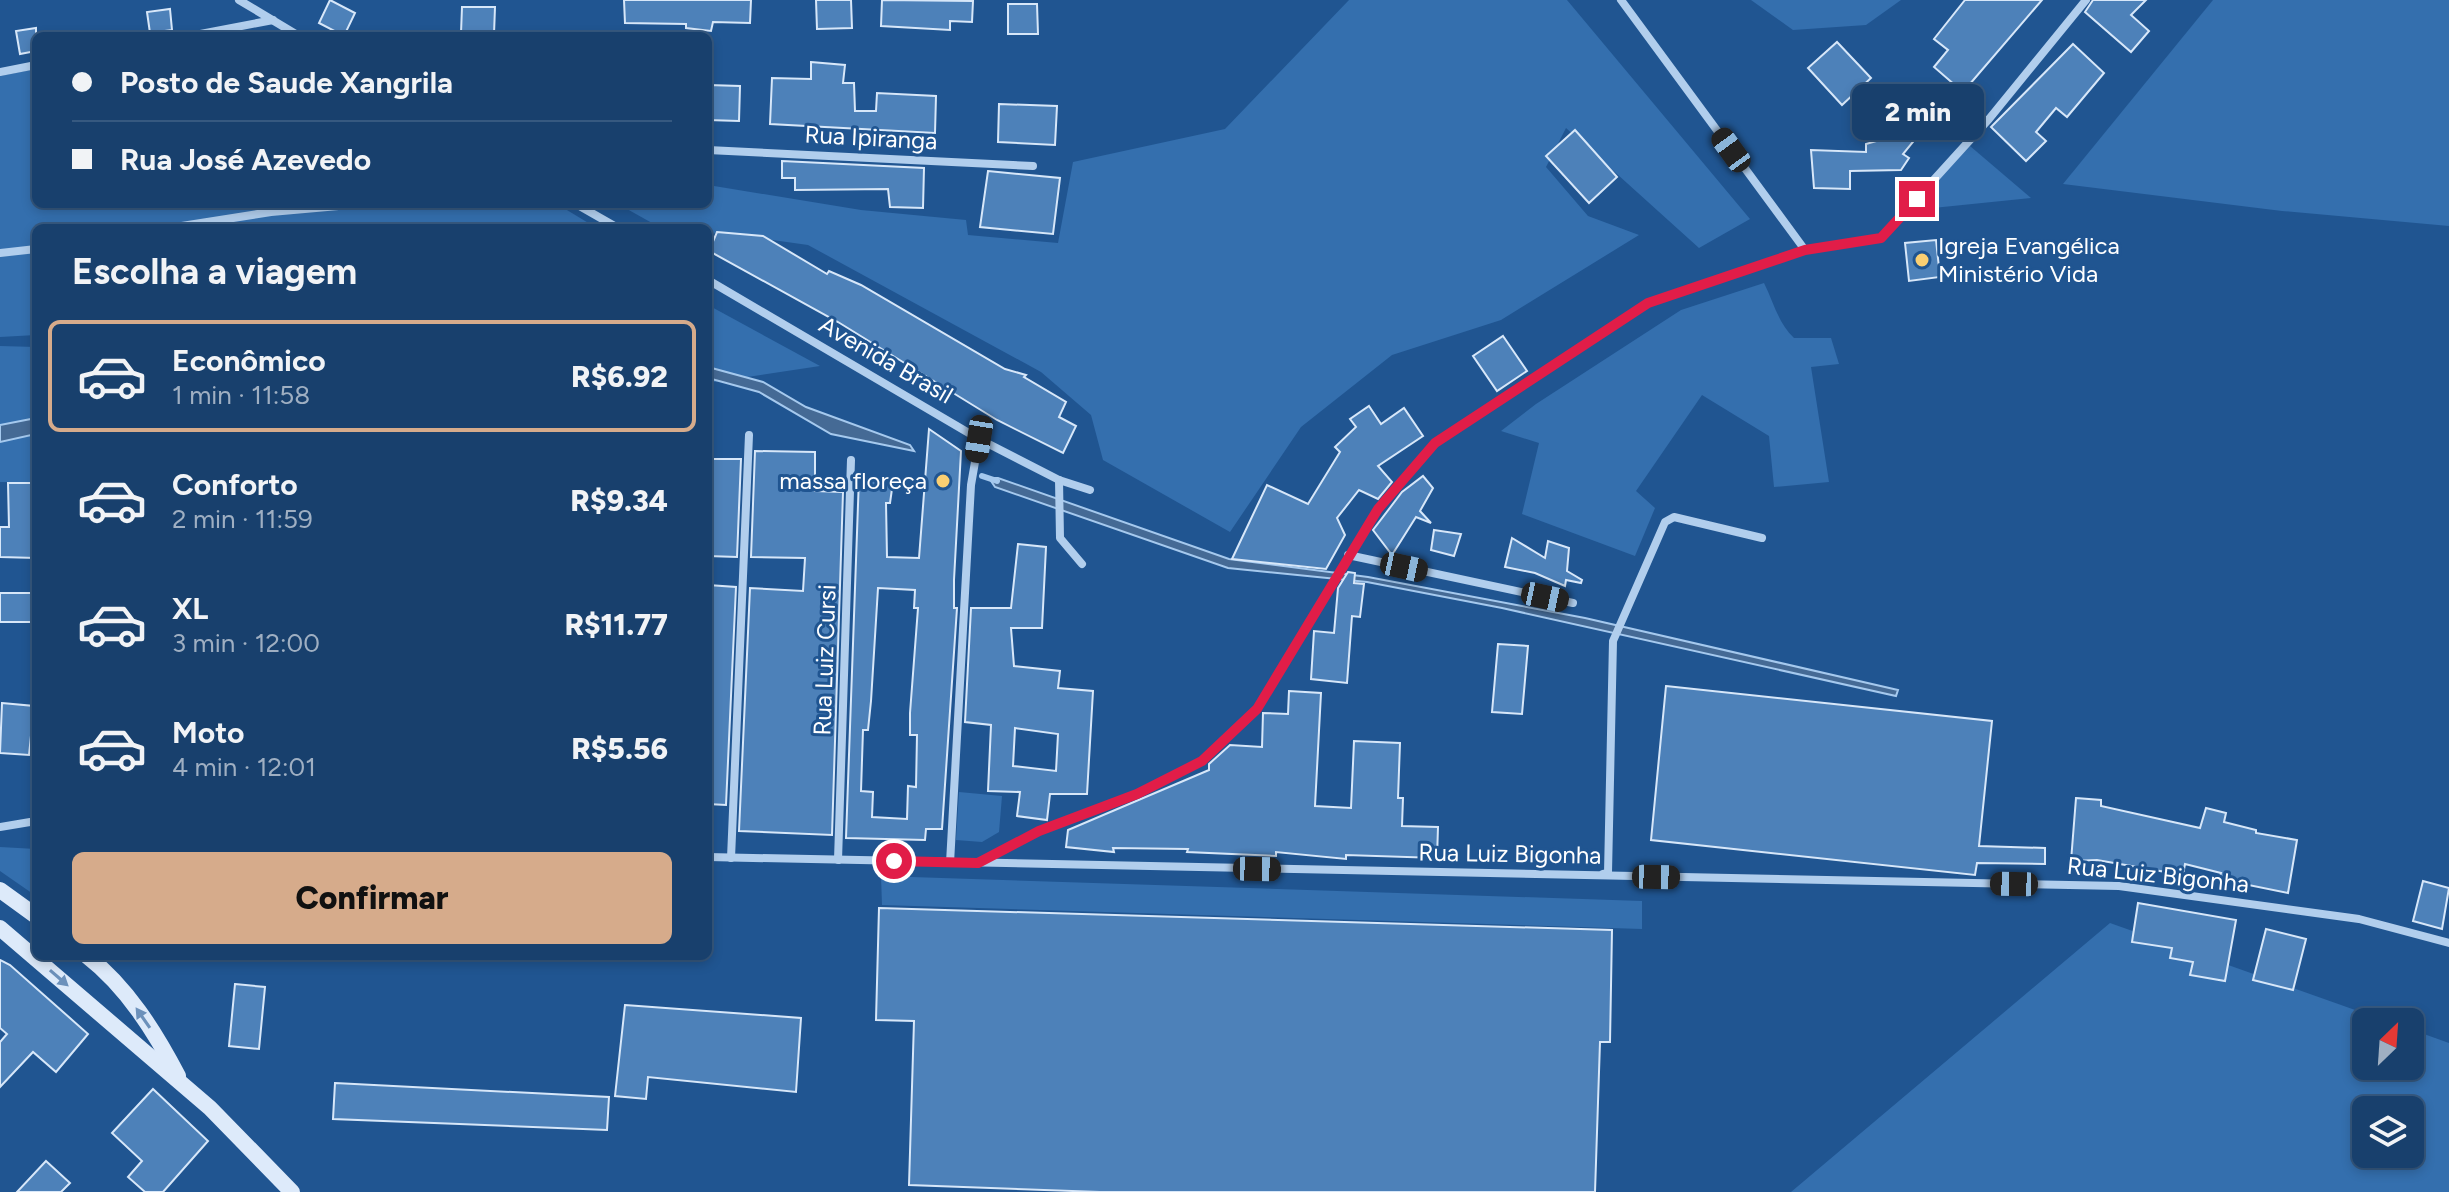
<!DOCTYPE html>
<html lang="pt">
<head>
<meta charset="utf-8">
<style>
	body { margin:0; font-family:Figtree,sans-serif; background:#214772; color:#f1f3f6; height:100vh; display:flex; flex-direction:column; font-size:30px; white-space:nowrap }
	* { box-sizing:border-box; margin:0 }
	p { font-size:26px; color:#9fafc2 }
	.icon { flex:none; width:44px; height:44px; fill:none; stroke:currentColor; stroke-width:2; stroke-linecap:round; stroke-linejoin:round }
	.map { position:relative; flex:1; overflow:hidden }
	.panel { position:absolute; left:32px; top:224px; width:680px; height:736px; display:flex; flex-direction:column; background:#18406d; border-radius:12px; box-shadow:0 4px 12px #0003,0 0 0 2px #365980 }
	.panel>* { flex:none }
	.banner { position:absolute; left:32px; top:32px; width:680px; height:176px; border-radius:12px; box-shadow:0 4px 12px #0003,0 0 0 2px #365980; display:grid; align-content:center; height:176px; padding:0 40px; background:#18406d }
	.needle { width:52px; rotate:25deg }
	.controls { position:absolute; left:2352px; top:1008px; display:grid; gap:16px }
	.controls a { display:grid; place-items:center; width:72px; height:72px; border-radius:12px; background:#18406d; box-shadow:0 4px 12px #0003,0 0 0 2px #365980; font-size:40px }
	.end { position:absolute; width:36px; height:36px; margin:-18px; border:10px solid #e11d48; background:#fff; box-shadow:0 0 0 4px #fff }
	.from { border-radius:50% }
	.bubble { position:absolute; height:56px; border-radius:12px; background:#18406d; box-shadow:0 4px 12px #0003,0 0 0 2px #365980; font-size:26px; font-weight:800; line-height:56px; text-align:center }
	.car { position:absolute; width:24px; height:48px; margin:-24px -12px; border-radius:10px; box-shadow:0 0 6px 2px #0007; background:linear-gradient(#222 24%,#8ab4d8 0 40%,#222 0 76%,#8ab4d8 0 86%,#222 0) }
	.banner b { display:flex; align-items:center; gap:28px; height:76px; font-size:30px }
	.banner b+b { border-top:2px solid #365980 }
	.banner i { width:20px; height:20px; background:#f1f3f6 }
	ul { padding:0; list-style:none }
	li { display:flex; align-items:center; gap:24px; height:112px; margin:0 16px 12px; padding:0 24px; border:4px solid transparent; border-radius:12px }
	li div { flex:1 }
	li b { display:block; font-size:30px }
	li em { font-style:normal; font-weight:800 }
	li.current { border-color:#d6ab8b }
	li>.icon { width:72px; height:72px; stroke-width:1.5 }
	h2 { padding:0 40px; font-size:36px; line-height:96px }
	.primary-button { display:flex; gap:16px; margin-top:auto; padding:16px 40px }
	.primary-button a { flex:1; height:92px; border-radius:12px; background:#d6ab8b; color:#111; font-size:32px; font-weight:800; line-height:92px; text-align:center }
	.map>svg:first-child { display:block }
	.green { fill:#346fae; fill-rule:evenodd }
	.water { fill:#456a95; stroke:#a5c9ee; stroke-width:2 }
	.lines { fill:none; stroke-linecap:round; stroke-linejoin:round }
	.stream { stroke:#a5c9ee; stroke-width:6 }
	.building { fill:#4d81b9; stroke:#d7e7f9; stroke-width:2; fill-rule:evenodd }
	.street { stroke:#b1ceed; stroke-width:8 }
	.secondary { stroke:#ddeafa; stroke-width:16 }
	.oneway { fill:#6c91bb }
	.route { stroke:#e11d48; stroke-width:10 }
	.poi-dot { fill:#facf72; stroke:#205591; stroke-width:3 }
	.labels { text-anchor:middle; stroke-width:6; stroke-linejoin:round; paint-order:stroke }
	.street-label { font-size:24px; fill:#fff; stroke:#205591 }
	.poi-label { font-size:24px; fill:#fff; stroke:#205591; text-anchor:start }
</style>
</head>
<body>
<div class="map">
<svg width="2449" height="1192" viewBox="0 0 2449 1192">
	<rect width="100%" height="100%" fill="#205591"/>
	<g class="green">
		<polygon points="1349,0 1567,0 1750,219 1699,248 1566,128 1546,167 1588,216 1639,235 1501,320 1392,355 1301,427 1230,532 1103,460 1091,415 1041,372 808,245 717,232 708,237 708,228 661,228 618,204 708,204 708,185 861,210 966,220 968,235 1058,243 1073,162 1225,129"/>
		<polygon points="1751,0 1901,0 1866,25 1793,30"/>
		<polygon points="2213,0 2449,0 2449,226 2282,211 2063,184"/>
		<polygon points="36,69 36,204 557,204 595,227 36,228 36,335 0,337 0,76"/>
		<polygon points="1970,146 2031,198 1933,208 1931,187"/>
		<path d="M1764 283C1774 303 1778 323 1794 338H1831L1839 364 1811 367 1829 482 1774 487 1769 436 1702 395 1636 491 1655 508 1635 556 1522 514 1539 443 1501 431 1536 404 1681 310Z"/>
		<polygon points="708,305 820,366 708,383"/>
		<polygon points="0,346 36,347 36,482 0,482"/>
		<polygon points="959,792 1002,796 999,832 982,842 956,840"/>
		<polygon points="0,847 36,849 36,896 0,871"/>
		<polygon points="881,876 1642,901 1642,929 882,905"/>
		<path d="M2110 923 2389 1022H2366V1066H2410V1029L2449 1043V1192H1791ZM2366 1110H2410V1154H2366Z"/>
	</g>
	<g class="water">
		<polygon points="708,367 763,382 806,407 910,445 914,451 831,434 759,392 708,378"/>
		<polygon points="36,418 36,434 0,442 0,425"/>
		<polygon points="989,478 998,478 1229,559 1368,577 1585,618 1898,690 1896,696 1502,608 1367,582 1228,568 995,487"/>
	</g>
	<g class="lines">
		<polyline class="stream" points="982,476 997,481"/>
	</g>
	<g class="building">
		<polygon points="330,0 355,13 344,36 319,23"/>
		<polygon points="624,0 751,0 750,23 713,22 711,31 686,28 686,24 625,23"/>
		<polygon points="816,0 851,0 852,28 817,29"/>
		<polygon points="882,0 973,1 972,22 950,21 950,30 881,26"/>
		<polygon points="1965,0 2042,0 1963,92 1934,67 1948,50 1934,39"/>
		<polygon points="2093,0 2146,0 2131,15 2149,31 2131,52 2085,12"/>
		<polygon points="1008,4 1037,4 1038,34 1008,34"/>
		<polygon points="462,7 495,7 494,34 461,33"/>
		<polygon points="170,9 172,30 150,33 147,12"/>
		<polygon points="36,28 36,51 20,54 16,31"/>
		<polygon points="1837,42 1871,78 1842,105 1808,68"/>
		<polygon points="2073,44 2104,73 2067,117 2056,108 2036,132 2046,141 2026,161 1991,127"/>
		<polygon points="811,62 845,65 843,83 854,83 855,111 876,111 877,93 936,96 935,133 770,124 772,78 811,79"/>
		<polygon points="708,85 740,86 739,121 708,120"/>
		<polygon points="999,104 1057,106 1055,145 998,142"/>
		<polygon points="1896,105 1926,126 1903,154 1909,158 1901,170 1850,171 1850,189 1814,188 1811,150 1866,152 1866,144 1890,137 1878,127"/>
		<polygon points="1575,130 1617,177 1589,203 1546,156"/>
		<polygon points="782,161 924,168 923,208 890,207 888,189 795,190 795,178 782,178"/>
		<polygon points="988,171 1060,178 1053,234 980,227"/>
		<polygon points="717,232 763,236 827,274 829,271 861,285 1005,369 1026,375 1024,377 1066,402 1059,417 1076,426 1063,453 997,420 838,322 709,251"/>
		<polygon points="1936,240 1940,277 1909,281 1905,243"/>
		<polygon points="1503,336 1527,371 1497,391 1473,356"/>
		<polygon points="1369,406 1381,424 1404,408 1423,436 1378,466 1392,482 1378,499 1359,490 1337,518 1345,535 1326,569 1232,559 1267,485 1308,504 1340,452 1335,447 1356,427 1350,419"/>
		<path d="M929 429 961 451 954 580V608H957L942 829H926L925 840 846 838 859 477 893 482 890 503H886L887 557 919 558ZM878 588 915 590 914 608H918L910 713V735H917L916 787 908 786 907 819 872 817 873 792 861 791 863 730H868L871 701Z"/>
		<polygon points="755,451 815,452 815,491 843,492 832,835 739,831 750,588 803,591 805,558 751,557"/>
		<polygon points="708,459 741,459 737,557 708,556"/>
		<polygon points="1423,476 1433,488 1420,511 1431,523 1416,517 1392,555 1373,530 1402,492"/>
		<polygon points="8,483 36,483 36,558 0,557 0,527 9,527"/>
		<polygon points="1434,530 1461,534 1454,556 1431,550"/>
		<polygon points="1512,538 1545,558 1548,541 1569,548 1567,571 1582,580 1581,583 1566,580 1565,586 1535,573 1505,567"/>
		<path d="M1018 544 1046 547 1042 628H1011L1014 666 1060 671 1058 688 1093 691 1087 794H1050L1047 820 1017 816 1020 792 988 791 991 725 965 722 971 608H1011ZM1015 728 1058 734 1056 771 1013 766Z"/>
		<polygon points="1348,572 1355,573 1354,583 1364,584 1360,617 1352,616 1347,683 1311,679 1314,631 1334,633 1338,588"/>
		<polygon points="708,585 736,587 726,805 708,804"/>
		<rect x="0" y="593" width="36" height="29"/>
		<polygon points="1498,644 1528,646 1522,714 1492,712"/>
		<polygon points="1666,686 1992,721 1979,846 2045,848 2045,864 1977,863 1975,875 1651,840"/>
		<polygon points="1289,691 1321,693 1315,806 1351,808 1354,741 1400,743 1398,798 1403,798 1402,826 1438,827 1437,858 1346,855 1346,859 1276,852 1276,856 1187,852 1188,849 1113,848 1114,852 1066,847 1068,830 1209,770 1209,764 1230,745 1262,747 1263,713 1288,714"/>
		<polygon points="2,703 34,706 29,755 0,753"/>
		<polygon points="2076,798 2101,800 2101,806 2200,828 2206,808 2226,813 2224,822 2256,830 2256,833 2297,840 2288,893 2219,879 2221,873 2185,864 2183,875 2097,860 2071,861"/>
		<polygon points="2423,881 2449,888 2442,929 2413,921"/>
		<polygon points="2138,903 2236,920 2225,981 2190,975 2193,962 2170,958 2172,948 2132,942"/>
		<polygon points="879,908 1612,930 1610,1042 1600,1042 1595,1192 1100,1192 909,1185 914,1021 876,1020"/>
		<polygon points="2266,929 2306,939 2293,990 2253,980"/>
		<polygon points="0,960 10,965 88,1034 56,1072 33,1052 0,1087 0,1042 7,1034 0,1028"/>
		<polygon points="235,984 265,987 259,1049 229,1046"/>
		<polygon points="625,1005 801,1018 796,1092 648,1077 646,1099 615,1096"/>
		<polygon points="335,1083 609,1097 607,1130 333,1119"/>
		<polygon points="153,1089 208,1141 163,1192 145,1192 128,1177 142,1161 112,1133"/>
		<polygon points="46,1161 70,1183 61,1192 17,1192"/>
	</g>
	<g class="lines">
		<g class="street">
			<polyline points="239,0 299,36"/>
			<polyline points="1621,0 1805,250"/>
			<polyline points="190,36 273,20"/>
			<polyline points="0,72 36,65"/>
			<polyline points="708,150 1033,166"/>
			<polyline points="576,204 618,228"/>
			<polyline points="169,228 271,212 361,204"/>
			<polyline points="0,253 36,249"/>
			<polyline points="708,280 979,439 1059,480 1090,490"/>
			<polyline points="1059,480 1060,538 1082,564"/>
			<polyline points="1348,555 1573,603"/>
			<polyline points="0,827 36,821"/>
			<polyline points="708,857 2119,886 2359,919 2449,943"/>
			<polyline points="731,858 749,435"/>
			<polyline points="838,860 851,460"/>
			<polyline points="982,861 1039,831 1137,794 1202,761 1257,709 1378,509 1435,443 1648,303 1805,250 1881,238 1989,119 2086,0"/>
			<polyline points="950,863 971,485 979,439"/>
			<polyline points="1603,874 1608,873 1613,641 1665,522 1674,517 1762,538"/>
		</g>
		<g class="secondary">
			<polyline points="0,890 36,916"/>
			<polyline points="0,928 210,1108 292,1192"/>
			<path d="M87 956C127 987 155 1032 178 1076"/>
		</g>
	</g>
	<defs><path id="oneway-solid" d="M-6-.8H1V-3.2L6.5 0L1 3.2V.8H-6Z" transform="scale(2)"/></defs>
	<g class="oneway">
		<use href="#oneway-solid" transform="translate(59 978) rotate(41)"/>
		<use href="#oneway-solid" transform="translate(143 1018) rotate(-125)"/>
	</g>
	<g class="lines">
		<polyline class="route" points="894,861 978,863 1039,831 1137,794 1202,761 1257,709 1378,509 1435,443 1648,303 1805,250 1881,238 1917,199"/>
	</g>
	<g class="poi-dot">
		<circle cx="1922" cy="260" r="8"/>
		<circle cx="943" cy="481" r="8"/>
	</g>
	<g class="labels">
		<g class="street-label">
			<text transform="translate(871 138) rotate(3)" y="8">Rua Ipiranga</text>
			<text transform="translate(886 360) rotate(30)" y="8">Avenida Brasil</text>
			<text transform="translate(825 660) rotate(-88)" y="8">Rua Luiz Cursi</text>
			<text transform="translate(1510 854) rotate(1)" y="8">Rua Luiz Bigonha</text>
			<text transform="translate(2158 875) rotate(6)" y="8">Rua Luiz Bigonha</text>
		</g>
		<g class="poi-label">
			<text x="1938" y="254">Igreja Evangélica<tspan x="1938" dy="28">Ministério Vida</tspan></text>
			<text x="927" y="489" text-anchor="end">massa floreça</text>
		</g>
	</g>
</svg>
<div class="controls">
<a><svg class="needle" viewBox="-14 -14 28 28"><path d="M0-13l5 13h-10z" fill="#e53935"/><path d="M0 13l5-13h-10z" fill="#9fafc2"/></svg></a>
<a><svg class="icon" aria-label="layers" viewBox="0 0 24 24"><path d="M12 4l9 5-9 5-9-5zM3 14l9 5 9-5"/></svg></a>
</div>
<i class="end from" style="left:894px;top:861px"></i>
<i class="end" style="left:1917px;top:199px"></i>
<div class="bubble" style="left:1852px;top:84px;width:132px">2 min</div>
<i class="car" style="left:1731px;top:150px;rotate:324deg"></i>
<i class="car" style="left:979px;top:439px;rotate:189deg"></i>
<i class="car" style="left:1404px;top:567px;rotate:102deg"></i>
<i class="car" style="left:1545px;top:597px;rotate:102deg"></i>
<i class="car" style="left:1257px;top:869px;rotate:91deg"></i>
<i class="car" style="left:1656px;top:877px;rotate:91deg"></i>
<i class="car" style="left:2014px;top:884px;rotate:271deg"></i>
<div class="banner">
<b><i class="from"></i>Posto de Saude Xangrila</b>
<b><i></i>Rua José Azevedo</b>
</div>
<section class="panel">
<h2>Escolha a viagem</h2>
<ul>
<li class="current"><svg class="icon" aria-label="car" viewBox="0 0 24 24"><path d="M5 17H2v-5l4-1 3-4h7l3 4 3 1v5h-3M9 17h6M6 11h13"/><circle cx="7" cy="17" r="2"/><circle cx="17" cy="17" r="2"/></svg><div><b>Econômico</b><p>1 min · 11:58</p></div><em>R$6.92</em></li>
<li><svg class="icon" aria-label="car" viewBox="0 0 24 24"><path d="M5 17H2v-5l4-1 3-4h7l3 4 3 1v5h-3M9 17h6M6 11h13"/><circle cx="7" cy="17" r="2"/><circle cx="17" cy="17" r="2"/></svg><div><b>Conforto</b><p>2 min · 11:59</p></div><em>R$9.34</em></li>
<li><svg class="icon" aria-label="car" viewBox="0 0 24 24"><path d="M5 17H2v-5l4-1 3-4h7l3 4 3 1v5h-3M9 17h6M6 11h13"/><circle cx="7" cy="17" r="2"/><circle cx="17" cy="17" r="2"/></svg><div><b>XL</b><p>3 min · 12:00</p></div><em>R$11.77</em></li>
<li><svg class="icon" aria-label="car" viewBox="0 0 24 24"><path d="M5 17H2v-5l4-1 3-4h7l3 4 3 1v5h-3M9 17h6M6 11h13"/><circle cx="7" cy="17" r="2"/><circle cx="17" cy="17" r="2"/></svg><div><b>Moto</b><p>4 min · 12:01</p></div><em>R$5.56</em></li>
</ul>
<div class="primary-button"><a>Confirmar</a></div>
</section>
</div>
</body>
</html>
